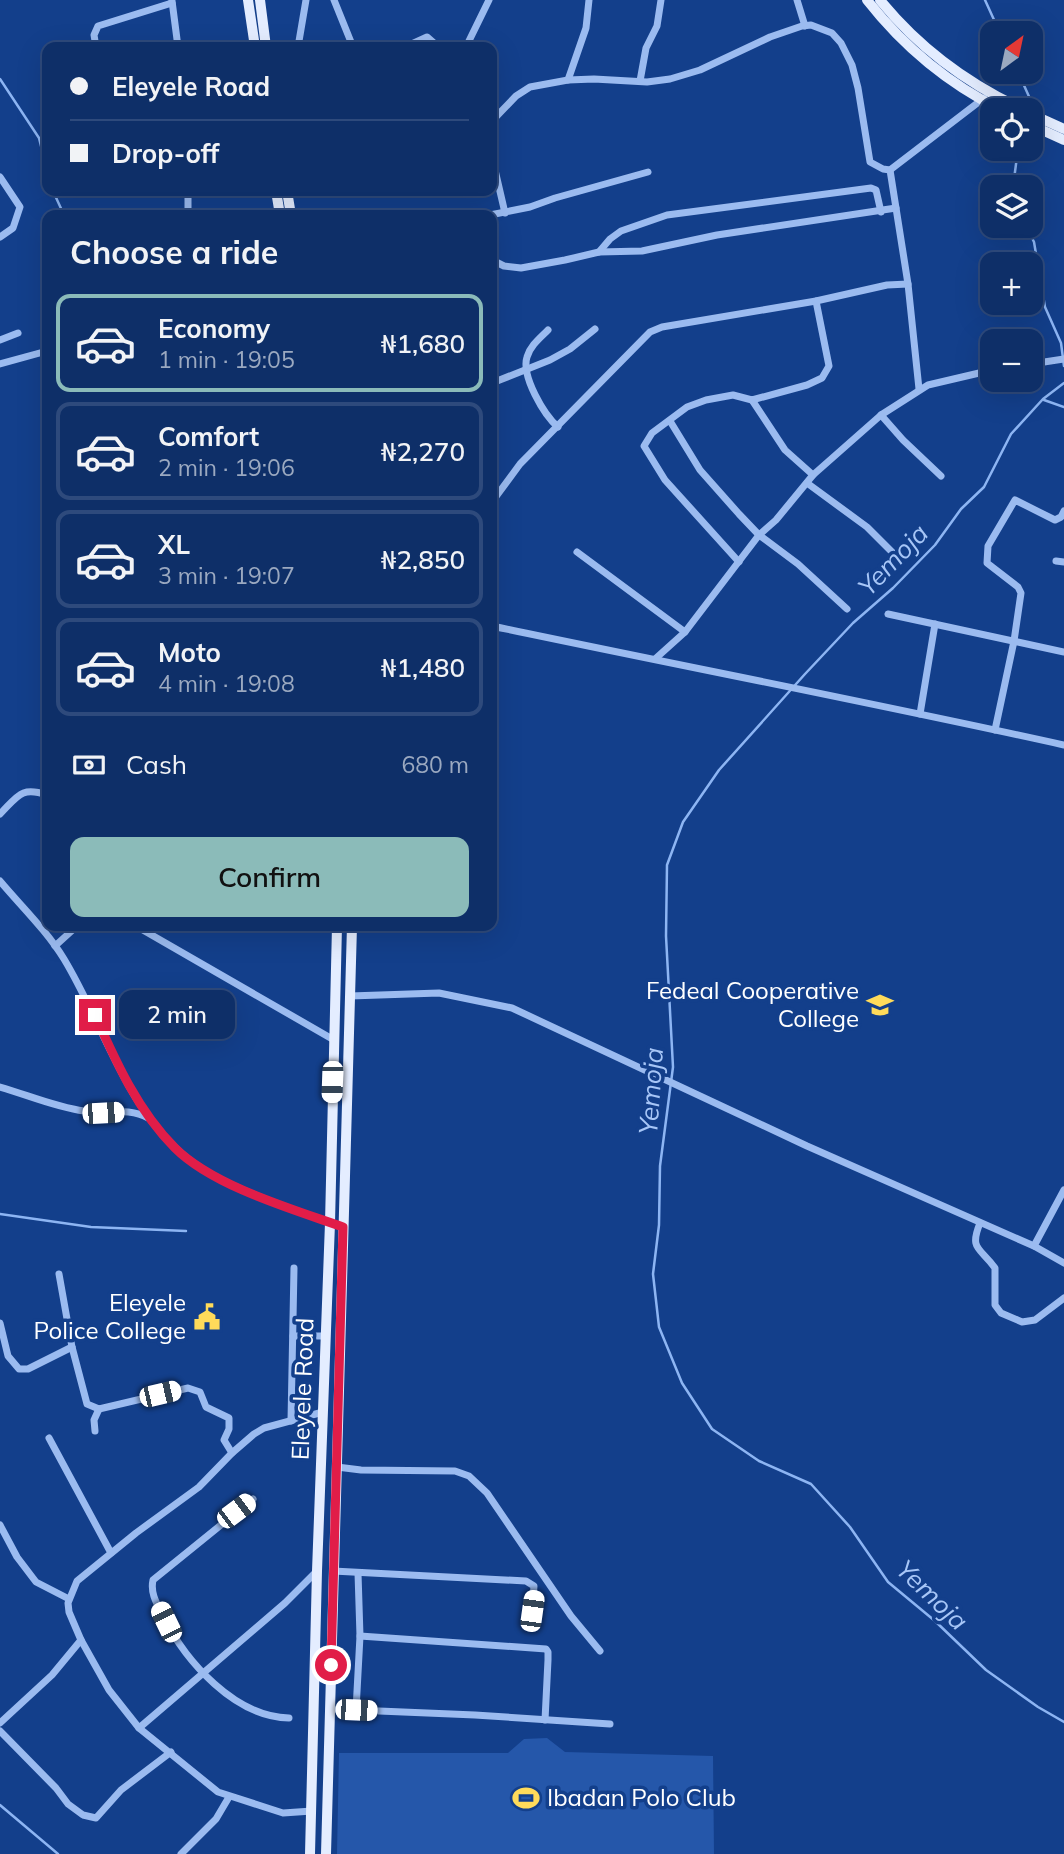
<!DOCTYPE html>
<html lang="en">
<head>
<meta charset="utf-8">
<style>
	body { margin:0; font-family:Mulish,sans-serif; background:#1c3b71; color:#f1f3f6; height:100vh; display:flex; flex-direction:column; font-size:26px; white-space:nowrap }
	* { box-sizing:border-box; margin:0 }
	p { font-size:23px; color:#9ba9c0 }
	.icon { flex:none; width:38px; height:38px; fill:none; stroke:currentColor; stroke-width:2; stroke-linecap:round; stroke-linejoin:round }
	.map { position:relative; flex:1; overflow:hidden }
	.drawer { position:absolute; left:42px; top:210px; width:455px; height:721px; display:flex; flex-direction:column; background:#0e2f68; border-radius:14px; box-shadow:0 7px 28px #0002,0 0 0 2px #2e4a7c }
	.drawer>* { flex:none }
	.hud { position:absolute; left:42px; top:42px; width:455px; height:154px; border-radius:14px; box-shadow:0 7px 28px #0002,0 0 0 2px #2e4a7c; display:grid; align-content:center; height:154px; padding:0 28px; background:#0e2f68 }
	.needle { width:46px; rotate:33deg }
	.fabs { position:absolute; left:980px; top:21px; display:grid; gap:14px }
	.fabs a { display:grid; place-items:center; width:63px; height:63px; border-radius:14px; background:#0e2f68; box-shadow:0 7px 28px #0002,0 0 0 2px #2e4a7c; font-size:35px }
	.end { position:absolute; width:32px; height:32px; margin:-16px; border:9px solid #e11d48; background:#fff; box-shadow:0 0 0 4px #fff }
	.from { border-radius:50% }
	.bubble { position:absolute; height:49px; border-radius:14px; background:#0e2f68; box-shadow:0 7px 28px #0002,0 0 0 2px #2e4a7c; font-size:23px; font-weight:600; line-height:49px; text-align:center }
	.car { position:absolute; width:21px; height:42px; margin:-21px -10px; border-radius:9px; box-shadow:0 0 5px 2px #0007; background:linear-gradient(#fff 24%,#345 0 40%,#fff 0 76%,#345 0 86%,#fff 0) }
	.hud b { display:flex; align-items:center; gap:24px; height:66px; font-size:26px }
	.hud b+b { border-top:2px solid #2e4a7c }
	.hud i { width:18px; height:18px; background:#f1f3f6 }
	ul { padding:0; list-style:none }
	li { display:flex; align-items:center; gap:21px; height:98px; margin:0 14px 10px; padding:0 14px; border:4px solid #2e4a7c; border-radius:14px }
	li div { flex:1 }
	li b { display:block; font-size:26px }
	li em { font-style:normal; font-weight:600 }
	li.current { border-color:#8bbbb9 }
	li>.icon { width:63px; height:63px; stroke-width:1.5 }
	h2 { padding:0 28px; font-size:32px; line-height:84px }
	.pay { display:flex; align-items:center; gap:18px; height:77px; padding:0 28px; font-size:26px }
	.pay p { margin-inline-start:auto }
	.button { display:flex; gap:14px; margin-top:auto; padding:14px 28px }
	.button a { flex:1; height:80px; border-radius:14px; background:#8bbbb9; color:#111; font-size:28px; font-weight:600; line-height:80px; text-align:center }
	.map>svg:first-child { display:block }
	.green { fill:#2557aa }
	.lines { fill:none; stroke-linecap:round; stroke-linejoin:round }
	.stream { stroke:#8db5f3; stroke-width:2.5 }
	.street { stroke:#9bbbf0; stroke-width:7 }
	.primary { stroke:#e4edff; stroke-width:10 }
	.route { stroke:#e11d48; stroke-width:9 }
	.labels { text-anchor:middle; stroke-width:7; stroke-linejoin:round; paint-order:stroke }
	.poi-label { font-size:24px; fill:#fff; stroke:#133f8b; text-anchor:end }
	.street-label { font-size:24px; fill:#fff; stroke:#133f8b }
	.water-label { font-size:26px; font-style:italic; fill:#a7c6f7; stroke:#133f8b }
</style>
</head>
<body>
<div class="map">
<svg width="1064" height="1854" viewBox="0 0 1064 1854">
	<rect width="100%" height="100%" fill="#133f8b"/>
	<polygon class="green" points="547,1738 565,1752 713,1756 714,1854 337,1854 339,1753 508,1753 524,1739"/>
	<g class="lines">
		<g class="stream">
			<polyline points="985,0 1000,33"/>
			<polyline points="1018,72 1031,101 1029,108"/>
			<polyline points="0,79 39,138 47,170"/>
			<polyline points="1013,187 1018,149"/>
			<polyline points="53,191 64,215"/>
			<polyline points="1026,226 1034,242 1045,307 1061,343 1064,366"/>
			<polyline points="1064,383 1043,399 1011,434 984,487 961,509 935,545 893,588 853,623 805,674 719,770 683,822 667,865 666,936 673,1067 660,1166 659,1225 653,1274 659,1327 682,1383 712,1429 759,1461 811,1484 850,1527 888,1582 935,1621 986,1670 1038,1707 1064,1722"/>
			<polyline points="1044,400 1064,407"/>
			<polyline points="0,1214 91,1227 186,1231"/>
			<polyline points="0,1805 58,1854"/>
		</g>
		<g class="street">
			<polyline points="334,0 353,47"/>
			<polyline points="797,0 805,26"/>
			<polyline points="172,1 178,47"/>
			<polyline points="96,47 94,35 98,26 172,3"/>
			<polyline points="298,47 306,0"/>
			<polyline points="405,47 427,37 435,44 443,47"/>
			<polyline points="466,47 489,0"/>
			<polyline points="568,80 586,28 589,0"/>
			<polyline points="640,81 646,48 657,26 661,0"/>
			<polyline points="492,121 516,96 530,87 568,80 594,79 647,82 670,79 700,70 770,37 802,26 811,25 832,33 841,43 852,65 858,88 870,162 883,169 890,170 908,284 919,389"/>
			<polyline points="492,157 505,213"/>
			<polyline points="890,170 984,98"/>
			<polyline points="0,177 20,207 13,228 0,237"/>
			<polyline points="188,191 188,215"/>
			<polyline points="490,215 530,207 555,198 648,172"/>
			<polyline points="599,252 642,251 717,235 896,208"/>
			<polyline points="492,260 504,266 521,268 565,260 599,252 610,239 621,231 667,215 871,188 876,190 881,212"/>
			<path d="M548 330C540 338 530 346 527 357 521 376 544 415 558 427"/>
			<polyline points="0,340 18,333"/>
			<polyline points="0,364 47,351"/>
			<polyline points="1031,364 1064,359"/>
			<polyline points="492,383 550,360 570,349 595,329"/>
			<polyline points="752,400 785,450 813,475"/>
			<polyline points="881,415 903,440 941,476"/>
			<polyline points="670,421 700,470 739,514 759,535 798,564 847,609"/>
			<polyline points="807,483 867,527 899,559"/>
			<polyline points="492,502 520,464 650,332 662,327 816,301 887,285 908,284"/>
			<polyline points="577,552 685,632"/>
			<polyline points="1056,561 1064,562"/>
			<polyline points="739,562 665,480 644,446 652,433 687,407 706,400 733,395 752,400 807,385 822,378 829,366 816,301"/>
			<polyline points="888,614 1064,652"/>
			<path d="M492 626C682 666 874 703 1064 745"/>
			<polyline points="655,659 685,632 759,535 776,520 813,475 881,415 928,385 992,370"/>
			<polyline points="920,714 935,624"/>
			<polyline points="995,730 1014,641 1021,593 1018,587 987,563 988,546 1015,500 1055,520 1061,517 1064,511"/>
			<path d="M0 814C18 796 21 786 47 795"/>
			<path d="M0 881C21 906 47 931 64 959 104 1025 125 1108 187 1158 224 1188 297 1211 343 1227"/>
			<polyline points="136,926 334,1040"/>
			<polyline points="55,946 77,926"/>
			<polyline points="350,996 439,993 512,1008 807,1146 1034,1246 1064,1263"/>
			<path d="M0 1087C28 1095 55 1107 84 1111 105 1114 129 1107 148 1118"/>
			<path d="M980 1223C969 1250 980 1247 995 1268V1305L1001 1313 1022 1322 1035 1320 1064 1298"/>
			<polyline points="1034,1246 1064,1190"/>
			<polyline points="59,1274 72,1347 87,1404 99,1409 188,1388 200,1392 206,1407 229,1418 229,1429 224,1440 232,1453"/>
			<polyline points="0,1323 8,1356 19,1369 28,1369 72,1347"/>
			<polyline points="293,1336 325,1336"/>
			<polyline points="291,1421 294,1268"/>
			<polyline points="95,1431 94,1420 99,1409"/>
			<polyline points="49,1438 111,1553"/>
			<polyline points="337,1467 361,1470 455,1471 469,1476 487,1493 571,1616 600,1651"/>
			<path d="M253 1499 153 1580C150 1593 157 1604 163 1616 186 1662 235 1717 289 1718"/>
			<polyline points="0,1525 17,1557 36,1582 69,1599"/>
			<polyline points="333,1571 526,1581 534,1586 532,1611"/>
			<polyline points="360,1636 546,1649 548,1652 548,1660 545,1720"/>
			<polyline points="331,1709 475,1715 610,1724"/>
			<polyline points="356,1710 360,1636 358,1573"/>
			<polyline points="0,1723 52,1675 81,1640"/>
			<polyline points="139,1728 285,1603 317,1571"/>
			<polyline points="0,1731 56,1788 68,1804 83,1815 96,1818 121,1790 171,1752"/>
			<polyline points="312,1811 283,1813 218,1792 139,1728 109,1690 81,1640 69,1612 68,1603 77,1581 136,1533 199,1487 232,1453 254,1434 264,1428 323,1412"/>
			<polyline points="181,1854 216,1819 229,1797"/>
		</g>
		<g class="primary">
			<polyline points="248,0 255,47"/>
			<polyline points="260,0 266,47"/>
			<path d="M867 0C903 46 949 84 1001 110"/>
			<path d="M880 0C919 48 968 84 1024 110"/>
			<polyline points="1031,114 1064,129"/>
			<polyline points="1031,125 1064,140"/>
			<polyline points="276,191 280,215"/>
			<polyline points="287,191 291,215"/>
			<polyline points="310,1854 317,1571 330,1223 337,926"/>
			<polyline points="326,1854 352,926"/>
		</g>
	</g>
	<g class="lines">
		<path class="route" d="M95 1015C116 1062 138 1111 175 1148 213 1186 292 1209 343 1227L331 1665"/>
	</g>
	<defs>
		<g id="university-bare" transform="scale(2.1)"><path d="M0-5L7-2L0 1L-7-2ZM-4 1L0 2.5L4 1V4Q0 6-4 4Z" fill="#ffdb5a" stroke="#133f8b" stroke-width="2.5" paint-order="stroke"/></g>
		<g id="civic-bare" transform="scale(2.1)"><path d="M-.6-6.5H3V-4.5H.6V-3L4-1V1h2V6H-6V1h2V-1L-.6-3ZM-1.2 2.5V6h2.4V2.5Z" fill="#ffdb5a" stroke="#133f8b" stroke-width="2.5" paint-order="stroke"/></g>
		<g id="stadium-bare" transform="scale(2.1)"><path d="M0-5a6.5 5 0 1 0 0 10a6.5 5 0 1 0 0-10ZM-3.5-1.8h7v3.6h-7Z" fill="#ffdb5a" stroke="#133f8b" stroke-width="2.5" paint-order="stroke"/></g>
	</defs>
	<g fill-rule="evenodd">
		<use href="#university-bare" x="880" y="1005"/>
		<use href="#civic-bare" x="207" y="1317"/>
		<use href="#stadium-bare" x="526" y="1798"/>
	</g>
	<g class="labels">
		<g class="poi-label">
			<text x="859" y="999">Fedeal Cooperative<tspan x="859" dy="28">College</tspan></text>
			<text x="186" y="1311">Eleyele<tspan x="186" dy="28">Police College</tspan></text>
			<text x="547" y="1806" text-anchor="start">Ibadan Polo Club</text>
		</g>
		<g class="street-label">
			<text transform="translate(303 1389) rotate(-88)" y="8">Eleyele Road</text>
		</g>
		<g class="water-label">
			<text transform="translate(893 560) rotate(-46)" y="9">Yemoja</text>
			<text transform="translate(651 1091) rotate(-86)" y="9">Yemoja</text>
			<text transform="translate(932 1595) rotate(44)" y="9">Yemoja</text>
		</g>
	</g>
</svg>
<div class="fabs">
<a><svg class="needle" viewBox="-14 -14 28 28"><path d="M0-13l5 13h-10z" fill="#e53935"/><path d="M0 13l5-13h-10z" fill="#9ba9c0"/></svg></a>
<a><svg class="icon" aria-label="locate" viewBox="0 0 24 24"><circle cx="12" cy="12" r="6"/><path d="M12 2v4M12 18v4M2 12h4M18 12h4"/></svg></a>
<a><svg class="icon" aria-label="layers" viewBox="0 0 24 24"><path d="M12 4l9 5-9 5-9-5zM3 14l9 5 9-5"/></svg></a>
<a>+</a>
<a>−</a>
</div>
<i class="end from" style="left:331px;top:1665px"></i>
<i class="end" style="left:95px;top:1015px"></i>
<div class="bubble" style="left:119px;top:990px;width:116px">2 min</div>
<i class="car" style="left:332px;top:1082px;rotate:182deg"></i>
<i class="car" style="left:103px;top:1113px;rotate:87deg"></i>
<i class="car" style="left:160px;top:1394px;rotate:77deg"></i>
<i class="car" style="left:236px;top:1511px;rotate:53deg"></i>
<i class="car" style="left:532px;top:1611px;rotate:8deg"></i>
<i class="car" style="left:166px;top:1622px;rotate:334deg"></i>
<i class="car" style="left:356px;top:1710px;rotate:92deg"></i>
<div class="hud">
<b><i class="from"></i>Eleyele Road</b>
<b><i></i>Drop-off</b>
</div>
<section class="drawer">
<h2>Choose a ride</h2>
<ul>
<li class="current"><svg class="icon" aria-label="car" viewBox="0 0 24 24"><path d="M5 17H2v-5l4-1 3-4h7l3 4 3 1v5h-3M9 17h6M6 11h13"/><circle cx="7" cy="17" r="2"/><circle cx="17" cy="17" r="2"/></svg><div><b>Economy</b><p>1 min · 19:05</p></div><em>₦1,680</em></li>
<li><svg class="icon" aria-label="car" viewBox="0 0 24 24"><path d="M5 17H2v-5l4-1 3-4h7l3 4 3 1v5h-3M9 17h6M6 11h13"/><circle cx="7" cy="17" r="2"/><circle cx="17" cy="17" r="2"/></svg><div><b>Comfort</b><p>2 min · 19:06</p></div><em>₦2,270</em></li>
<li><svg class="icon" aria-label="car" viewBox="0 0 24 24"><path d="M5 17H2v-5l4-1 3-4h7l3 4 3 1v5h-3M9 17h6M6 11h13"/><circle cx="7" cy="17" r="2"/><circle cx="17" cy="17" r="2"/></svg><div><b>XL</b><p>3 min · 19:07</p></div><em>₦2,850</em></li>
<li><svg class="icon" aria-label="car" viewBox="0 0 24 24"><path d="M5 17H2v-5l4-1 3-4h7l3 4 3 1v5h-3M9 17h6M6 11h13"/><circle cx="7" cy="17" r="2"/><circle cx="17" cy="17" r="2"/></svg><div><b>Moto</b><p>4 min · 19:08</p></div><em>₦1,480</em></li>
</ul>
<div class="pay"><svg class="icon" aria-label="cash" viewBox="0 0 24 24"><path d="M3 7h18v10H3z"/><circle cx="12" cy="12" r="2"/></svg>Cash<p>680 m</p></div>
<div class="button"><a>Confirm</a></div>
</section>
</div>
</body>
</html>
